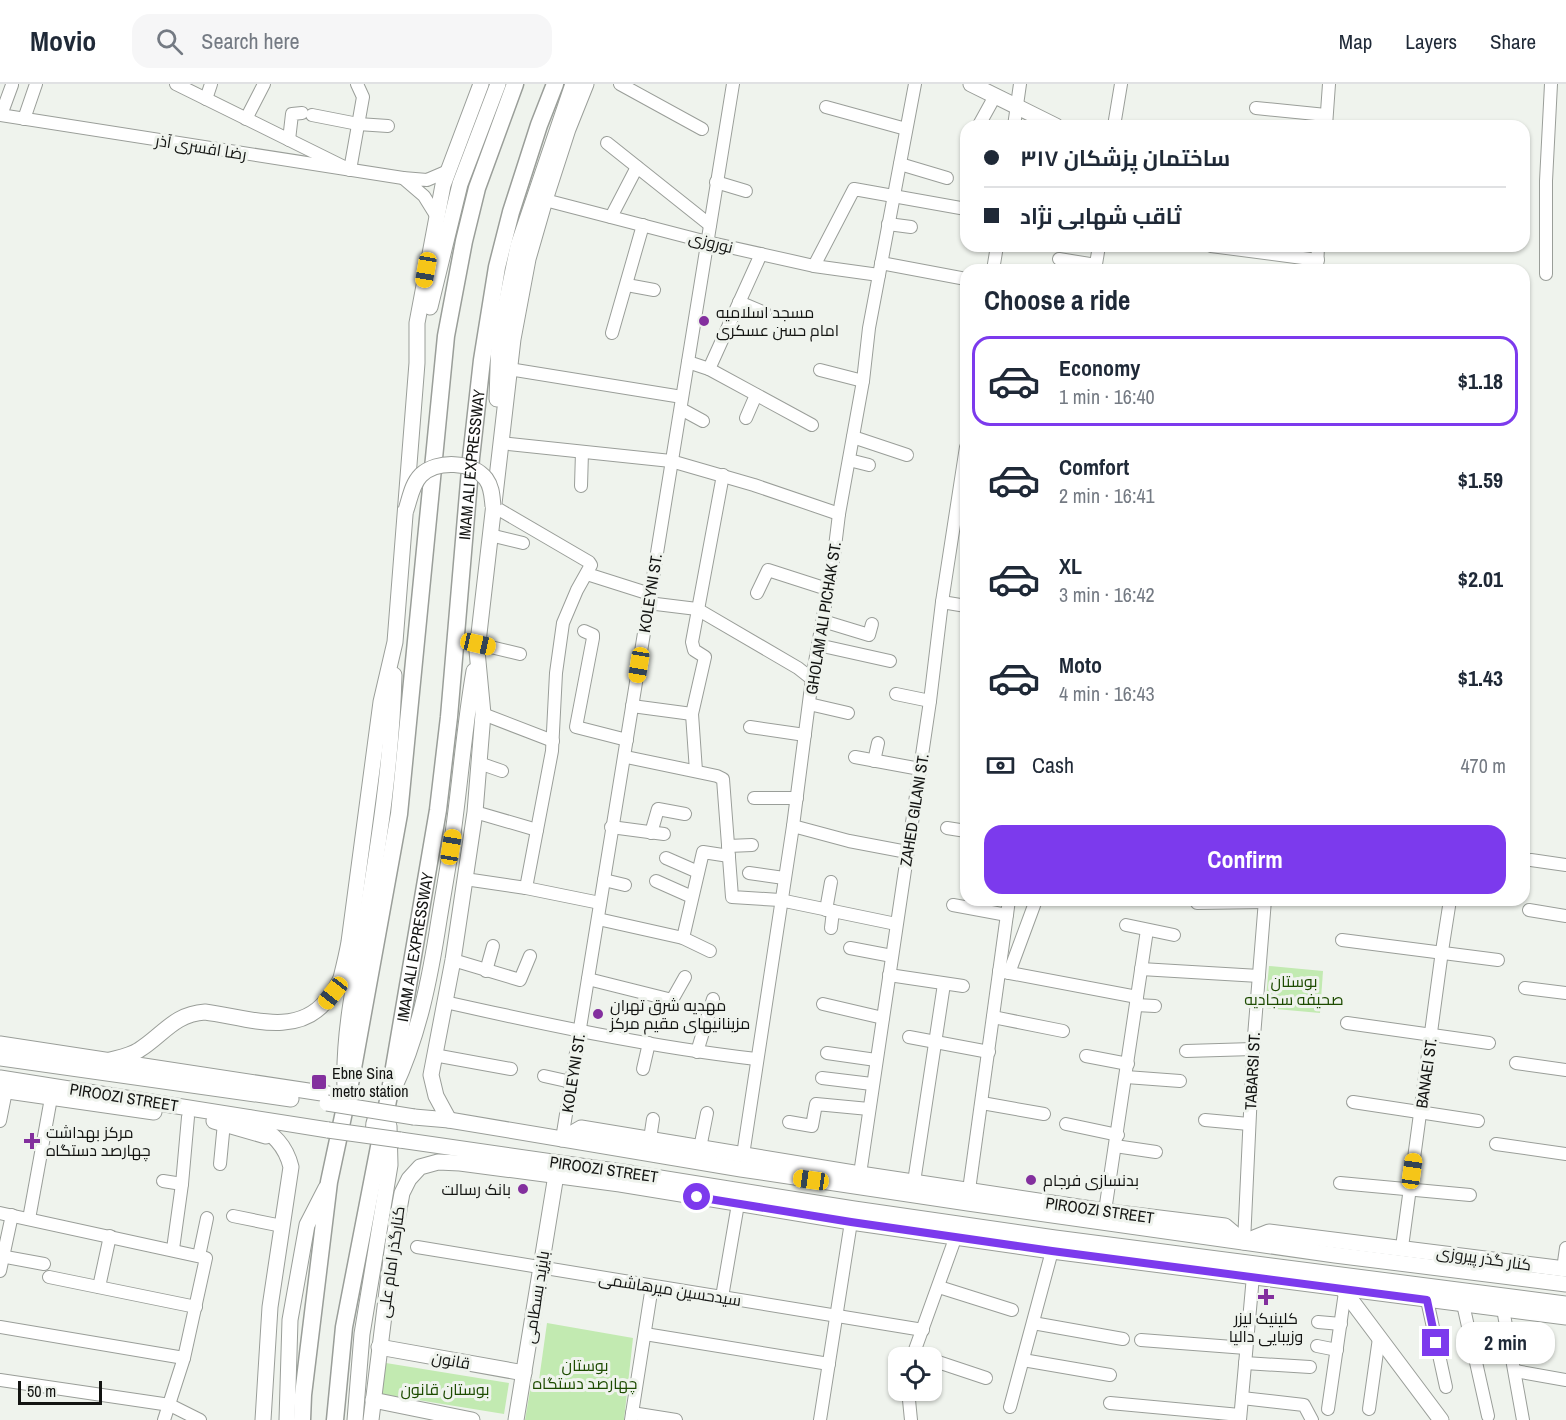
<!DOCTYPE html>
<html lang="en">
<head>
<meta charset="utf-8">
<style>
	body { margin:0; font-family:"Archivo Narrow",Cairo,sans-serif; background:#f6f6f7; color:#1f2937; height:100vh; display:flex; flex-direction:column; font-size:22px; white-space:nowrap }
	* { box-sizing:border-box; margin:0 }
	p { font-size:20px; color:#747a83 }
	.icon { flex:none; width:33px; height:33px; fill:none; stroke:currentColor; stroke-width:2; stroke-linecap:round; stroke-linejoin:round }
	.map { position:relative; flex:1; overflow:hidden }
	.details { position:absolute; left:960px; top:180px; width:570px; height:642px; display:flex; flex-direction:column; background:#fff; border-radius:18px; box-shadow:0 2px 4px #0004 }
	.details>* { flex:none }
	.guide { position:absolute; left:960px; top:36px; width:570px; height:132px; border-radius:18px; box-shadow:0 2px 4px #0004; display:grid; align-content:center; height:132px; padding:0 24px; background:#fff }
	.buttons { position:absolute; left:888px; top:1263px; display:grid; gap:12px }
	.buttons a { display:grid; place-items:center; width:54px; height:54px; border-radius:12px; background:#fff; box-shadow:0 2px 4px #0004; font-size:30px }
	.scale { position:absolute; left:18px; bottom:15px; width:84px; box-sizing:border-box; padding-left:6px; border:3px solid #131412; border-top:0; font-size:16px; line-height:21px; white-space:nowrap; color:#131412; -webkit-text-stroke:4px #eff3ed; paint-order:stroke }
	.end { position:absolute; width:27px; height:27px; margin:-14px; border:8px solid #7c3aed; background:#fff; box-shadow:0 0 0 3px #fff }
	.from { border-radius:50% }
	.bubble { position:absolute; height:42px; border-radius:18px; background:#fff; box-shadow:0 2px 4px #0004; font-size:20px; font-weight:700; line-height:42px; text-align:center }
	.car { position:absolute; width:18px; height:36px; margin:-18px -9px; border-radius:8px; box-shadow:0 0 4px 2px #0007; background:linear-gradient(#f5c518 24%,#345 0 40%,#f5c518 0 76%,#345 0 86%,#f5c518 0) }
	.guide b { display:flex; align-items:center; gap:21px; height:57px; font-size:22px }
	.guide b+b { border-top:2px solid #e0e1e3 }
	.guide i { width:15px; height:15px; background:#1f2937 }
	ul { padding:0; list-style:none }
	li { display:flex; align-items:center; gap:18px; height:90px; margin:0 12px 9px; padding:0 12px; border:3px solid transparent; border-radius:18px }
	li div { flex:1 }
	li b { display:block; font-size:22px }
	li em { font-style:normal; font-weight:700 }
	li.selected { border-color:#7c3aed }
	li>.icon { width:54px; height:54px; stroke-width:1.5 }
	h2 { padding:0 24px; font-size:27px; line-height:72px }
	.pay { display:flex; align-items:center; gap:15px; height:66px; padding:0 24px; font-size:22px }
	.pay p { margin-inline-start:auto }
	.button { display:flex; gap:12px; margin-top:auto; padding:12px 24px }
	.button a { flex:1; height:69px; border-radius:18px; background:#7c3aed; color:#fff; font-size:24px; font-weight:700; line-height:69px; text-align:center }
	header { display:flex; align-items:center; gap:36px; box-sizing:border-box; height:84px; padding:0 30px; background:#fff; border-bottom:2px solid #e0e1e3 }
	header strong { font-size:28px }
	nav { display:flex; gap:33px; margin-inline-start:auto; font-size:21px }
	.search { width:420px; height:54px; background:#f6f6f7; display:flex; align-items:center; gap:15px; box-sizing:border-box; padding:0 21px; border-radius:18px; color:#747a83; font-size:22px }
	.map>svg:first-child { display:block }
	.green { fill:#c2eab1 }
	.lines { fill:none; stroke-linecap:round; stroke-linejoin:round }
	.minor-casing { stroke:#9a9e99; stroke-width:14 }
	.major-casing { stroke:#9a9e99; stroke-width:17 }
	.highway-casing { stroke:#9a9e99; stroke-width:19 }
	.minor { stroke:#fff; stroke-width:12 }
	.major { stroke:#fff; stroke-width:15 }
	.highway { stroke:#fff; stroke-width:16 }
	.major-bridge-casing { stroke:#9a9e99; stroke-width:17; stroke-linecap:butt }
	.major-bridge { stroke:#fff; stroke-width:15 }
	.route { stroke:#7c3aed; stroke-width:8 }
	.poi-dot { fill:#832f9e; stroke:#eff3ed; stroke-width:2 }
	.labels { text-anchor:middle; stroke-width:6; stroke-linejoin:round; paint-order:stroke }
	.street-label { font-size:16px; fill:#131412; stroke:#eff3ed }
	.poi-label { font-size:16px; fill:#131412; stroke:#eff3ed; text-anchor:start }
	.park-label { font-size:16px; fill:#1d4b00; stroke:#eff3ed }
</style>
</head>
<body>
<header>
<strong>Movio</strong>
<div class="search"><svg class="icon" aria-label="search" viewBox="0 0 24 24"><circle cx="10" cy="10" r="6"/><path d="M15 15l6 6"/></svg>Search here</div>
<nav><a>Map</a><a>Layers</a><a>Share</a></nav>
</header>
<div class="map">
<svg width="1566" height="1336" viewBox="0 0 1566 1336">
	<rect width="100%" height="100%" fill="#eff3ed"/>
	<g class="green">
		<polygon points="1269,882 1323,887 1320,929 1265,924"/>
		<polygon points="547,1239 633,1254 624,1336 525,1336 532,1295 539,1296"/>
		<polygon points="386,1279 509,1299 504,1330 381,1310"/>
	</g>
	<g class="lines">
		<g class="minor-casing">
			<g id="minor">
				<polyline points="176,0 350,86 363,13 357,0"/>
				<polyline points="620,0 702,45"/>
				<polyline points="206,15 211,0"/>
				<polyline points="826,23 906,45"/>
				<polyline points="1256,24 1326,31"/>
				<polyline points="0,31 403,94"/>
				<polyline points="1,31 12,1"/>
				<polyline points="312,31 358,40 388,42"/>
				<polyline points="24,35 36,0"/>
				<polyline points="246,35 264,0"/>
				<polyline points="979,41 995,12"/>
				<polyline points="1014,42 1020,0"/>
				<polyline points="1114,42 1121,0"/>
				<polyline points="1326,42 1329,0"/>
				<polyline points="289,56 292,30 302,29"/>
				<polyline points="607,59 710,141"/>
				<polyline points="900,80 947,94"/>
				<polyline points="716,98 746,107"/>
				<polyline points="545,116 707,158 814,182 879,191"/>
				<polyline points="437,133 424,112 403,94 427,96 448,87"/>
				<polyline points="611,133 637,83"/>
				<polyline points="888,140 911,143"/>
				<polyline points="1211,162 1318,176"/>
				<polyline points="1059,175 1096,181"/>
				<polyline points="881,179 966,195"/>
				<polyline points="814,182 854,105 966,125"/>
				<polyline points="993,186 997,162"/>
				<polyline points="1095,186 1099,162"/>
				<polyline points="1317,186 1318,162"/>
				<polyline points="1546,190 1546,97 1551,0"/>
				<polyline points="627,201 654,206"/>
				<polyline points="739,218 765,229"/>
				<polyline points="612,249 643,141"/>
				<polyline points="688,278 709,285 812,341"/>
				<polyline points="509,285 682,313"/>
				<polyline points="709,285 761,170"/>
				<polyline points="820,286 863,297"/>
				<polyline points="681,325 703,337"/>
				<polyline points="746,334 756,311"/>
				<polyline points="853,353 907,371"/>
				<polyline points="500,359 671,377 754,401 839,430"/>
				<polyline points="849,376 869,381"/>
				<polyline points="581,402 582,368"/>
				<polyline points="493,422 589,478 591,481 577,506 563,539 556,589 552,667 526,804"/>
				<polyline points="490,451 523,459"/>
				<polyline points="587,490 650,510"/>
				<polyline points="757,509 768,486 827,505"/>
				<polyline points="942,518 966,522"/>
				<polyline points="648,519 697,525 798,584 812,595"/>
				<polyline points="823,537 869,551 872,540"/>
				<polyline points="584,547 593,551 593,554 576,643 627,656"/>
				<polyline points="478,560 520,570"/>
				<polyline points="818,561 890,577"/>
				<polyline points="896,610 930,617"/>
				<polyline points="809,620 848,629"/>
				<polyline points="632,622 692,630"/>
				<polyline points="483,630 553,657"/>
				<polyline points="750,643 805,651"/>
				<polyline points="855,673 920,685"/>
				<polyline points="631,674 717,692 723,695 732,813 780,816 896,840"/>
				<polyline points="874,677 878,659"/>
				<polyline points="479,679 502,687"/>
				<polyline points="696,687 692,630 705,573 694,566 692,558 723,391"/>
				<polyline points="754,714 797,714"/>
				<polyline points="475,728 537,746"/>
				<polyline points="793,742 849,757 907,768"/>
				<polyline points="611,743 664,750"/>
				<polyline points="947,744 966,747"/>
				<polyline points="651,749 658,725 685,730"/>
				<polyline points="728,762 752,761"/>
				<polyline points="666,774 698,788"/>
				<polyline points="1531,776 1566,781"/>
				<polyline points="749,789 784,794"/>
				<polyline points="465,795 526,804 600,819"/>
				<polyline points="604,796 625,801"/>
				<polyline points="656,797 692,813"/>
				<polyline points="1197,819 1265,818"/>
				<polyline points="953,821 1007,831"/>
				<polyline points="826,826 831,798"/>
				<polyline points="1529,826 1566,832"/>
				<polyline points="598,835 683,854 710,867"/>
				<polyline points="1126,841 1174,851"/>
				<polyline points="831,844 833,827"/>
				<polyline points="683,854 703,768 729,772"/>
				<polyline points="1342,856 1498,876"/>
				<polyline points="850,864 892,872"/>
				<polyline points="453,876 520,896 530,872"/>
				<polyline points="1141,885 1259,892"/>
				<polyline points="486,887 493,862"/>
				<polyline points="999,887 1137,913"/>
				<polyline points="1009,889 1036,816"/>
				<polyline points="889,891 963,902"/>
				<polyline points="588,895 672,916 685,893"/>
				<polyline points="1525,904 1566,909"/>
				<path d="M445 918C548 941 651 963 756 975"/>
				<polyline points="823,920 883,934"/>
				<polyline points="1136,921 1155,922"/>
				<polyline points="993,933 1063,947"/>
				<polyline points="1347,939 1489,959"/>
				<polyline points="909,953 989,968"/>
				<polyline points="1186,967 1253,965"/>
				<polyline points="697,968 713,915"/>
				<polyline points="827,969 876,976"/>
				<polyline points="434,971 511,985"/>
				<polyline points="1086,972 1128,980"/>
				<polyline points="1516,979 1566,986"/>
				<polyline points="643,985 649,959"/>
				<polyline points="544,992 571,998"/>
				<polyline points="1126,993 1180,997"/>
				<polyline points="822,994 872,1000"/>
				<polyline points="1353,1018 1478,1037"/>
				<polyline points="982,1019 1044,1030"/>
				<polyline points="1205,1036 1249,1040"/>
				<polyline points="0,1037 6,1007"/>
				<polyline points="789,1038 812,1042 816,1020 869,1025"/>
				<polyline points="1066,1040 1118,1051"/>
				<polyline points="562,1055 733,0"/>
				<polyline points="650,1055 653,1035"/>
				<polyline points="1496,1060 1566,1070"/>
				<polyline points="1115,1062 1156,1068"/>
				<polyline points="700,1064 707,1029"/>
				<polyline points="743,1071 793,742 812,595 834,471 839,430 863,297 869,244 915,0"/>
				<polyline points="220,1080 224,1039"/>
				<polyline points="860,1090 930,617 942,518 966,363"/>
				<polyline points="163,1097 182,1100"/>
				<polyline points="914,1098 944,900"/>
				<polyline points="1340,1099 1470,1111"/>
				<polyline points="969,1106 1009,816"/>
				<polyline points="1105,1127 1147,846"/>
				<polyline points="0,1129 206,1174 184,1274 164,1336"/>
				<polyline points="233,1132 282,1142"/>
				<polyline points="29,1135 51,1014"/>
				<polyline points="1244,1158 1253,965 1265,816"/>
				<polyline points="417,1163 923,1246"/>
				<polyline points="1402,1163 1442,867 1450,816"/>
				<polyline points="173,1165 182,1100 188,1033"/>
				<polyline points="0,1172 44,1180"/>
				<polyline points="199,1172 207,1134"/>
				<polyline points="1563,1185 1566,1164"/>
				<polyline points="0,1187 12,1131"/>
				<polyline points="49,1193 196,1223"/>
				<polyline points="99,1203 110,1152"/>
				<polyline points="939,1203 1012,1226"/>
				<polyline points="722,1213 738,1120"/>
				<polyline points="1427,1216 1446,1303"/>
				<polyline points="1463,1220 1488,1332"/>
				<polyline points="1503,1225 1523,1336"/>
				<polyline points="1318,1238 1341,1240"/>
				<polyline points="1033,1239 1123,1255"/>
				<polyline points="0,1243 184,1274"/>
				<polyline points="645,1250 829,1280"/>
				<polyline points="1141,1256 1246,1264"/>
				<polyline points="1317,1262 1337,1266"/>
				<polyline points="912,1274 956,1152"/>
				<polyline points="932,1276 986,1294"/>
				<polyline points="1023,1276 1110,1291"/>
				<polyline points="1245,1279 1310,1283"/>
				<polyline points="1515,1287 1566,1296"/>
				<polyline points="0,1296 170,1321 200,1336"/>
				<polyline points="908,1306 911,1336"/>
				<polyline points="1242,1314 1304,1321 1312,1336"/>
				<polyline points="1110,1319 1240,1331"/>
				<polyline points="1010,1323 1052,1167"/>
				<polyline points="1328,1325 1345,1208"/>
				<polyline points="1369,1325 1379,1254"/>
				<polyline points="632,1329 676,1336"/>
				<polyline points="631,1336 652,1202"/>
				<polyline points="820,1336 851,1138"/>
				<polyline points="1240,1336 1253,1192"/>
			</g>
		</g>
		<g class="major-casing">
			<g id="major">
				<polyline points="971,0 1056,42"/>
				<polyline points="430,223 460,100 498,0"/>
				<polyline points="497,315 499,254 518,162 573,0"/>
				<polyline points="0,960 328,1010"/>
				<polyline points="0,974 291,1015"/>
				<path d="M107 977C117 974 130 972 139 966 163 951 174 930 205 928 245 933 296 954 326 917 332 910 338 902 341 894 344 882 347 870 349 858L381 618 395 558 417 279V239L443 101 481 0"/>
				<polyline points="0,994 328,1046"/>
				<path d="M345 1004C343 949 355 895 365 841 379 759 392 675 394 591"/>
				<path d="M394 1004C419 951 430 894 439 836 444 805 450 773 454 742 461 690 465 638 474 587"/>
				<polyline points="0,1006 154,1028"/>
				<polyline points="414,1033 449,1036 741,1085 968,1119 1335,1171 1566,1200"/>
				<path d="M250 1034C270 1049 285 1058 291 1083L270 1223 263 1336"/>
				<polyline points="449,1036 436,1012 431,991 453,876 475,728 483,630 477,567 513,255 528,175 545,116 568,45 586,0"/>
				<polyline points="214,1037 266,1052"/>
				<path d="M375 1053C372 1042 373 1033 384 1028"/>
				<polyline points="562,1055 581,1044 860,1090 1118,1129 1225,1142 1244,1158 1269,1148 1566,1185"/>
				<polyline points="400,1056 629,1089 854,1125 1055,1154 1566,1220"/>
				<polyline points="1342,1204 1441,1336"/>
				<polyline points="379,1263 524,1289"/>
				<polyline points="373,1316 472,1336"/>
				<polyline points="287,1336 290,1236 307,1141 326,1104"/>
				<polyline points="355,1336 362,1250 390,1081 389,1042"/>
				<polyline points="371,1336 393,1159 402,1109 409,1095 420,1083 438,1078 460,1079 620,1100 851,1138 1052,1167 1566,1233"/>
				<polyline points="516,1336 556,1091"/>
			</g>
		</g>
		<g class="highway-casing">
			<g id="highway">
				<polyline points="302,1336 303,1311 329,1098 351,995 399,730 446,252 464,157 477,104 515,0"/>
				<path id="s1" d="M335 1336 344 1243 391 1001 438 726 449 633 471 374 482 276 497 183 511 128 539 41 555 0"/>
			</g>
		</g>
		<use href="#minor" class="minor"/>
		<use href="#major" class="major"/>
		<use href="#highway" class="highway"/>
		<g class="major-bridge-casing">
			<g id="major-bridge">
				<path d="M406 426C410 414 412 400 421 391 437 376 472 377 486 395 492 403 492 413 493 422"/>
				<polyline points="327,1019 414,1033"/>
				<polyline points="328,1046 400,1056"/>
			</g>
		</g>
		<use href="#major-bridge" class="major-bridge"/>
	</g>
	<g class="lines">
		<polyline class="route" points="697,1113 851,1138 1052,1167 1427,1216 1436,1259"/>
	</g>
	<g class="poi-dot">
		<circle cx="704" cy="237" r="6"/>
		<circle cx="598" cy="930" r="6"/>
		<rect x="311" y="990" width="16" height="16" rx="3"/>
		<path d="M29 1048h6v6h6v6h-6v6h-6v-6h-6v-6h6z"/>
		<circle cx="1031" cy="1096" r="6"/>
		<circle cx="523" cy="1105" r="6"/>
		<path d="M1263 1204h6v6h6v6h-6v6h-6v-6h-6v-6h6z"/>
	</g>
	<g class="labels">
		<g class="street-label">
			<text transform="translate(201 63) rotate(9)" y="6">رضا افسری آذر</text>
			<text transform="translate(711 158) rotate(14)" y="6">نوروزی</text>
			<text dy="6" stroke="none"><textPath href="#s1" startOffset="966">IMAM ALI EXPRESSWAY</textPath></text>
			<text transform="translate(650 509) rotate(-81)" y="6">KOLEYNI ST.</text>
			<text transform="translate(823 534) rotate(-81)" y="6">GHOLAM ALI PICHAK ST.</text>
			<text transform="translate(914 726) rotate(-81)" y="6">ZAHED GILANI ST.</text>
			<text dy="6" stroke="none"><textPath href="#s1" startOffset="480">IMAM ALI EXPRESSWAY</textPath></text>
			<text transform="translate(1252 987) rotate(-87)" y="6">TABARSI ST.</text>
			<text transform="translate(573 989) rotate(-81)" y="6">KOLEYNI ST.</text>
			<text transform="translate(1426 989) rotate(-82)" y="6">BANAEI ST.</text>
			<text transform="translate(124 1013) rotate(9)" y="6">PIROOZI STREET</text>
			<text transform="translate(604 1085) rotate(8)" y="6">PIROOZI STREET</text>
			<text transform="translate(1100 1126) rotate(8)" y="6">PIROOZI STREET</text>
			<text transform="translate(1484 1174) rotate(8)" y="6">کنار گذر پیروزی</text>
			<text transform="translate(391 1178) rotate(-82)" y="6">کنارگذر امام علی</text>
			<text transform="translate(670 1205) rotate(9)" y="6">سیدحسین میرهاشمی</text>
			<text transform="translate(536 1213) rotate(-81)" y="6">بایزید بسطامی</text>
			<text transform="translate(451 1276) rotate(10)" y="6">قانون</text>
		</g>
		<g class="poi-label">
			<text x="716" y="234">مسجد اسلامیه<tspan x="716" dy="18">امام حسن عسکری</tspan></text>
			<text x="610" y="927">مهدیه شرق تهران<tspan x="610" dy="18">مزینانیهای مقیم مرکز</tspan></text>
			<text x="332" y="995">Ebne Sina<tspan x="332" dy="18">metro station</tspan></text>
			<text x="46" y="1054">مرکز بهداشت<tspan x="46" dy="18">چهارصد دستگاه</tspan></text>
			<text x="1043" y="1102">بدنسازی فرجام</text>
			<text x="511" y="1111" text-anchor="end">بانک رسالت</text>
			<text x="1266" y="1240" text-anchor="middle">کلینیک لیزر<tspan x="1266" dy="18">وزیبایی دالیا</tspan></text>
		</g>
		<g class="park-label">
			<text x="1294" y="903">بوستان<tspan x="1294" dy="18">صحیفه سجادیه</tspan></text>
			<text x="585" y="1287">بوستان<tspan x="585" dy="18">چهارصد دستگاه</tspan></text>
			<text x="445" y="1311">بوستان قانون</text>
		</g>
	</g>
</svg>
<div class="buttons">
<a><svg class="icon" aria-label="locate" viewBox="0 0 24 24"><circle cx="12" cy="12" r="6"/><path d="M12 2v4M12 18v4M2 12h4M18 12h4"/></svg></a>
</div>
<div class="scale">50 m</div>
<i class="end from" style="left:697px;top:1113px"></i>
<i class="end" style="left:1436px;top:1259px"></i>
<div class="bubble" style="left:1456px;top:1238px;width:99px">2 min</div>
<i class="car" style="left:426px;top:186px;rotate:190deg"></i>
<i class="car" style="left:478px;top:560px;rotate:103deg"></i>
<i class="car" style="left:639px;top:581px;rotate:189deg"></i>
<i class="car" style="left:451px;top:763px;rotate:9deg"></i>
<i class="car" style="left:333px;top:909px;rotate:218deg"></i>
<i class="car" style="left:1412px;top:1087px;rotate:8deg"></i>
<i class="car" style="left:811px;top:1096px;rotate:278deg"></i>
<div class="guide">
<b><i class="from"></i>ساختمان پزشکان ۳۱۷</b>
<b><i></i>ثاقب شهابی نژاد</b>
</div>
<section class="details">
<h2>Choose a ride</h2>
<ul>
<li class="selected"><svg class="icon" aria-label="car" viewBox="0 0 24 24"><path d="M5 17H2v-5l4-1 3-4h7l3 4 3 1v5h-3M9 17h6M6 11h13"/><circle cx="7" cy="17" r="2"/><circle cx="17" cy="17" r="2"/></svg><div><b>Economy</b><p>1 min · 16:40</p></div><em>$1.18</em></li>
<li><svg class="icon" aria-label="car" viewBox="0 0 24 24"><path d="M5 17H2v-5l4-1 3-4h7l3 4 3 1v5h-3M9 17h6M6 11h13"/><circle cx="7" cy="17" r="2"/><circle cx="17" cy="17" r="2"/></svg><div><b>Comfort</b><p>2 min · 16:41</p></div><em>$1.59</em></li>
<li><svg class="icon" aria-label="car" viewBox="0 0 24 24"><path d="M5 17H2v-5l4-1 3-4h7l3 4 3 1v5h-3M9 17h6M6 11h13"/><circle cx="7" cy="17" r="2"/><circle cx="17" cy="17" r="2"/></svg><div><b>XL</b><p>3 min · 16:42</p></div><em>$2.01</em></li>
<li><svg class="icon" aria-label="car" viewBox="0 0 24 24"><path d="M5 17H2v-5l4-1 3-4h7l3 4 3 1v5h-3M9 17h6M6 11h13"/><circle cx="7" cy="17" r="2"/><circle cx="17" cy="17" r="2"/></svg><div><b>Moto</b><p>4 min · 16:43</p></div><em>$1.43</em></li>
</ul>
<div class="pay"><svg class="icon" aria-label="cash" viewBox="0 0 24 24"><path d="M3 7h18v10H3z"/><circle cx="12" cy="12" r="2"/></svg>Cash<p>470 m</p></div>
<div class="button"><a>Confirm</a></div>
</section>
</div>
</body>
</html>
